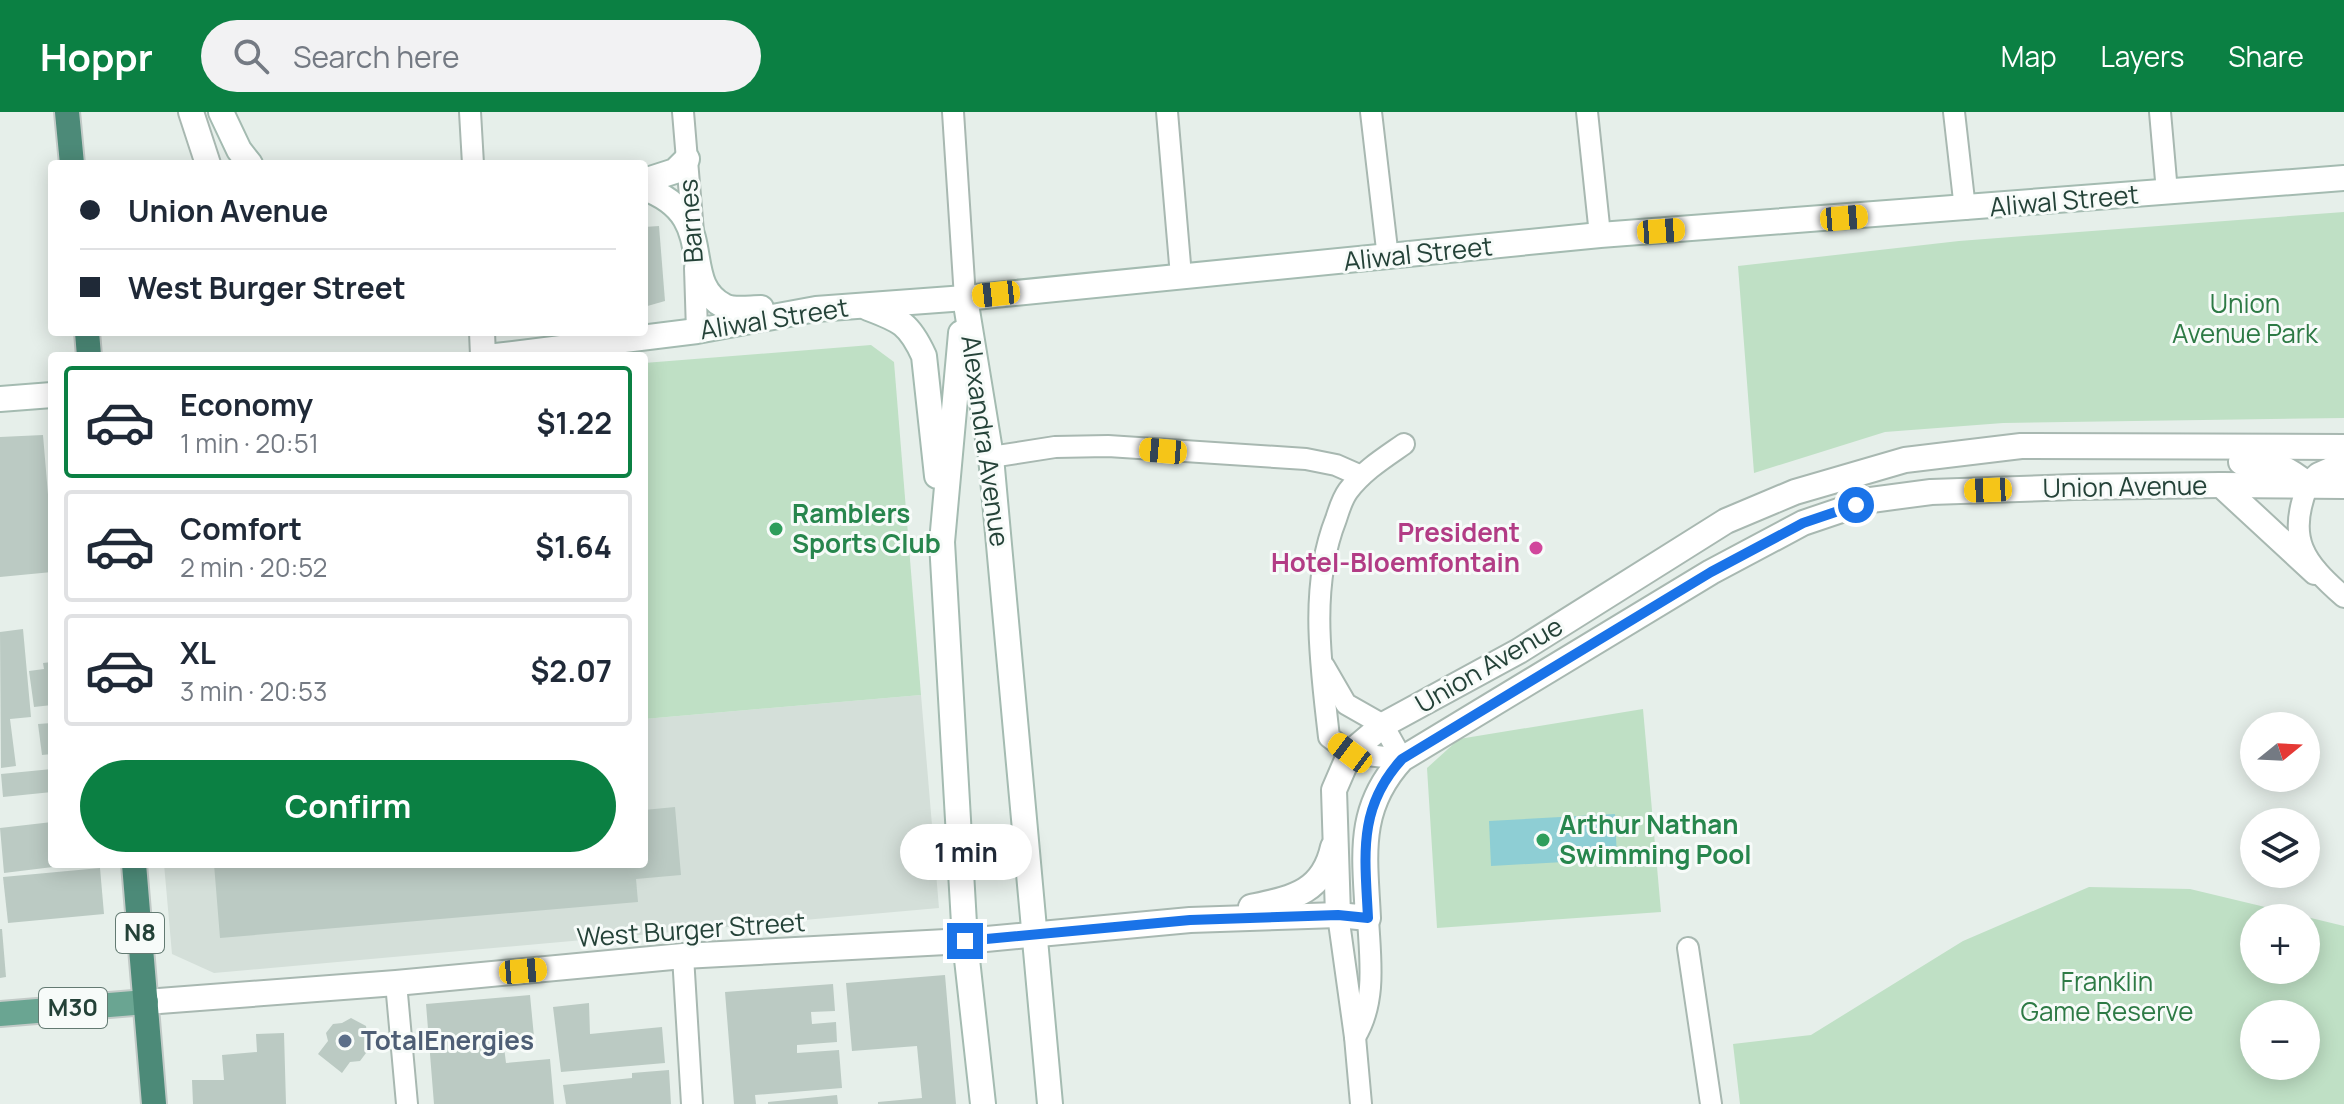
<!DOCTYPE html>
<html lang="en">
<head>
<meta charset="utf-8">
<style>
	body { margin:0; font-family:Manrope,sans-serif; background:#f2f2f3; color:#1f2937; height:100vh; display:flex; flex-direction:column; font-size:30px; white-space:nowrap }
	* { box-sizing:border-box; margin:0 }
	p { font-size:26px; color:#747a83 }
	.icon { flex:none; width:44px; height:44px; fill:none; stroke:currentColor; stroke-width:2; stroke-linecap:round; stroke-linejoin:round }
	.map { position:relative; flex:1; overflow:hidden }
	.side { position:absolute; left:48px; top:240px; width:600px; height:516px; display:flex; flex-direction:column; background:#fff; border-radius:8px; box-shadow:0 4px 20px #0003 }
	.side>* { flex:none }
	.guide { position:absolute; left:48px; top:48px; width:600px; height:176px; border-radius:8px; box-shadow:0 4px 20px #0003; display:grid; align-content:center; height:176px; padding:0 32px; background:#fff }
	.needle { width:52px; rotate:72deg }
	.controls { position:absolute; left:2240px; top:600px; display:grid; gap:16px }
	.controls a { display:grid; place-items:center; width:80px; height:80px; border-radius:50%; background:#fff; box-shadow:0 4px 20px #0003; font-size:40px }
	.end { position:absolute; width:36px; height:36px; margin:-18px; border:10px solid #1a73e8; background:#fff; box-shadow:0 0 0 4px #fff }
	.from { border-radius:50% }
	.bubble { position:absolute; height:56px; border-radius:28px; background:#fff; box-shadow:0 4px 20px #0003; font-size:26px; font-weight:700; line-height:56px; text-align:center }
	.car { position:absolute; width:24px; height:48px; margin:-24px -12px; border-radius:10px; box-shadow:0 0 6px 2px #0007; background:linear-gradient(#f5c518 24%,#345 0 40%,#f5c518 0 76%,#345 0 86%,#f5c518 0) }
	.guide b { display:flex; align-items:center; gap:28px; height:76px; font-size:30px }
	.guide b+b { border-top:2px solid #e0e1e3 }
	.guide i { width:20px; height:20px; background:#1f2937 }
	ul { padding:14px 0 0; list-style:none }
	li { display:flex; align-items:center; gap:24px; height:112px; margin:0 16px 12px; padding:0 16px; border:4px solid #e0e1e3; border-radius:8px }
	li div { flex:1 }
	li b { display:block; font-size:30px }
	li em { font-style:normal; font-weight:700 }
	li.on { border-color:#0b8043 }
	li>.icon { width:72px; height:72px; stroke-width:1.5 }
	.cta { display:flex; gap:16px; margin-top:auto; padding:16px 32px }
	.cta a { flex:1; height:92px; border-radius:48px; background:#0b8043; color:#fff; font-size:32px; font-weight:700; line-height:92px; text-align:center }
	header { display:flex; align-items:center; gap:48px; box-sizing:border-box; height:112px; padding:0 40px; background:#0b8043; color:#fff }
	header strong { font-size:38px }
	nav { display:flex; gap:44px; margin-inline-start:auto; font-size:28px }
	.search { width:560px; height:72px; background:#f2f2f3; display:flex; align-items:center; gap:20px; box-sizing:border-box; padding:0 28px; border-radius:44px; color:#747a83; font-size:30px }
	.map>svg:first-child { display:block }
	.built { fill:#d4dfd9 }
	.green { fill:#bfe0c5; fill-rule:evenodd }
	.water { fill:#8eced4 }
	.building { fill:#bbcac3 }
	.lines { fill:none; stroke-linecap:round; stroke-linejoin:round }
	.minor-casing { stroke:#a8b8b1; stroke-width:24 }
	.tertiary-casing { stroke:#a8b8b1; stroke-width:28 }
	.secondary-casing { stroke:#a4bbb1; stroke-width:28 }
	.primary-casing { stroke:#c2cac7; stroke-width:28 }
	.trunk-casing { stroke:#c2cac7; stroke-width:28 }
	.minor { stroke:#fff; stroke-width:20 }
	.tertiary { stroke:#fff; stroke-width:24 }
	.secondary { stroke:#fff; stroke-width:24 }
	.primary { stroke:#6aa592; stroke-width:24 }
	.trunk { stroke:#4c8a78; stroke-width:24 }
	.route { stroke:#1a73e8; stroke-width:10 }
	.leisure-dot { fill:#2e9e5b; stroke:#f7fbf9; stroke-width:3 }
	.hotel-dot { fill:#d1479c; stroke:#f7fbf9; stroke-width:3 }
	.service-dot { fill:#5c6f8a; stroke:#f7fbf9; stroke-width:3 }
	.labels { text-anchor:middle; stroke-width:6; stroke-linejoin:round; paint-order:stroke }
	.shield { fill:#f7fbf9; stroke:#637a72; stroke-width:2 }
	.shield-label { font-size:24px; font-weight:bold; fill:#244238 }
	.street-label { font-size:26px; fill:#244238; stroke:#f7fbf9 }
	.park-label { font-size:26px; fill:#2d7a45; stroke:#f7fbf9 }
	.leisure-label { font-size:26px; font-weight:bold; fill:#27864d; stroke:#f7fbf9; text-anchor:start }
	.hotel-label { font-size:26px; font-weight:bold; fill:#b23c85; stroke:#f7fbf9; text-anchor:end }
	.service-label { font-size:26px; font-weight:bold; fill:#4e5e75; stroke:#f7fbf9; text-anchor:start }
</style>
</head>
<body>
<header>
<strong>Hoppr</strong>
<div class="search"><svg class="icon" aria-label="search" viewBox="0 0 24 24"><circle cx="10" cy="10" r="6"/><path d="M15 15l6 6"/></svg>Search here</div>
<nav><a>Map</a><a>Layers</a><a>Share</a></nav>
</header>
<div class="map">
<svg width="2344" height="992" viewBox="0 0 2344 992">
	<rect width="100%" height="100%" fill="#e6efea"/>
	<polygon class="built" points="921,583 939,796 214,861 172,842 164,752 644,752 644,607"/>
	<g class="green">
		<polygon points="2344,100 2344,306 2003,311 1885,320 1754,361 1738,154 1959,129"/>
		<polygon points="871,233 894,250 921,583 644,607 644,251"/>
		<polygon points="1643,597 1661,800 1437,816 1427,656 1459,627"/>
		<path d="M2089 775 2190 777 2344 814V992H1740L1733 932 1811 923 1963 829ZM2254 806H2306V858H2254ZM2254 902H2306V954H2254Z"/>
	</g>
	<polygon class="water" points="1615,702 1617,747 1491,754 1489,709"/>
	<g class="building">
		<polygon points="659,114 665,189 644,195 644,115"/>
		<polygon points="43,323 50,406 52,406 52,460 0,465 0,325"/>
		<polygon points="23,517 31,605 10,607 16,654 1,656 0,520"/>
		<polygon points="52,550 52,593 34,595 29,559 44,557 43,551"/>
		<polygon points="52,611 52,642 42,643 38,612"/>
		<polygon points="52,657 52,680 3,685 1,662"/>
		<polygon points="675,695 681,763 636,767 638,790 220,826 214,752 644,752 644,698"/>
		<polygon points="52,710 52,752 61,754 4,761 0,716"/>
		<polygon points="100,756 104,802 8,811 3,765"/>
		<polygon points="0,817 2,817 6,865 0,866"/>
		<polygon points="945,863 956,992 878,992 878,990 922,986 917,934 852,939 846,871"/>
		<polygon points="833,872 835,899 811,900 812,912 836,910 837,930 797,933 797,941 839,938 842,976 755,983 756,992 734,992 725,880"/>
		<polygon points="530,883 534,925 503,927 506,951 550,947 554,992 434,992 426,892"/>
		<polygon points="589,891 590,922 662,915 665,951 561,960 553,895"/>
		<polygon points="351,906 366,914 369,937 360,949 350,950 342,961 318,942 328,929 326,921 333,912 342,911"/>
		<polygon points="284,921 286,992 193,992 192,968 224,968 222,943 257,940 256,922"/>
		<polygon points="669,958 671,992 566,992 563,973 632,966 632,961"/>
		<polygon points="837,983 838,992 768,992 768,990"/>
	</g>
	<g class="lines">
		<g class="minor-casing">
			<g id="minor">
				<polyline points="470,0 473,52"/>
				<polyline points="683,0 693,120"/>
				<polyline points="953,0 965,186"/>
				<polyline points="1167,0 1181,164"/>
				<polyline points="1371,0 1388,146"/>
				<polyline points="1587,0 1600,123"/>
				<polyline points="1954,0 1965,97"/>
				<polyline points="2160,0 2167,80"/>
				<polyline points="695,156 697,219"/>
				<polyline points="991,345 1055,335 1108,334 1306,347 1336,353 1361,364"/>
				<path d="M2308 373C2286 427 2304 450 2344 485"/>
				<polyline points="1324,554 1346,592 1383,613 1402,647"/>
				<path d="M1402 647 1350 641 1329 625C1321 554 1309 475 1336 407 1339 398 1342 387 1348 379 1363 359 1384 346 1404 332"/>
				<polyline points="1338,803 1355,925 1361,992"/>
				<polyline points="1688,836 1711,992"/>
				<polyline points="683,844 692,992"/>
				<polyline points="396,871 407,992"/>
				<path d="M1355 925C1377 889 1370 846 1368 806"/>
			</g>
		</g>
		<g class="tertiary-casing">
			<g id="tertiary">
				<polyline points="191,0 208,52"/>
				<polyline points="482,220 483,244"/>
				<path d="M2241 350C2272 350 2284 353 2308 373"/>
				<polyline points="2221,373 2315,460"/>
				<polyline points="2308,373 2319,363 2344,352"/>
				<path d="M1251 795C1292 786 1323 781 1333 735"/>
				<polyline points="1338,803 1334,678 1350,641 1383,613 1519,539 1726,409 1795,380 1905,348 2021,334 2344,335"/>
				<path d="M146 890 396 871 683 844 965 829 1190 808 1338 803 1368 806C1365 744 1356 697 1402 647L1711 460 1803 411 1871 388 1931 380 2074 375 2221 373 2344 374"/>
			</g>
		</g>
		<g class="secondary-casing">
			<g id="secondary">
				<polyline points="221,0 239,38 250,52"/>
				<polyline points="644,69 675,59 687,47"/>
				<path d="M644 76C722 104 676 169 724 194 733 199 750 196 761 196"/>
				<polyline points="965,186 991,345 1050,992"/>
				<path d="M868 196C900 208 909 211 924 244L937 364"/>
				<polyline points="961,221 942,430 965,829 983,992"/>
				<polyline points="496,244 697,219 816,197 965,186 1600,123 2344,66"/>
				<polyline points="0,287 52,283"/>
			</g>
		</g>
		<g class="primary-casing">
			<polyline id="primary" points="0,902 146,890"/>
		</g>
		<g class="trunk-casing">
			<g id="trunk">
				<polyline points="67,0 72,52"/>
				<polyline points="87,220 89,244"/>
				<polyline points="134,752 154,992"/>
			</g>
		</g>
		<use href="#minor" class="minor"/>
		<use href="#tertiary" class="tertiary"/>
		<use href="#secondary" class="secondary"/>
		<use href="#primary" class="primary"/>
		<use href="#trunk" class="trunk"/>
	</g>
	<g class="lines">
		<path class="route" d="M965 829 1190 808 1338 803 1368 806C1365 744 1357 696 1402 647L1711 460 1803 411 1856 393"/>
	</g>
	<g class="leisure-dot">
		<circle cx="776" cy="417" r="8"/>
		<circle cx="1543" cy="728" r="8"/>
	</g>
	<circle class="hotel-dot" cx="1536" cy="436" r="8"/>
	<circle class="service-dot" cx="345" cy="929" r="8"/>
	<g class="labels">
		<g class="shield">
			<rect x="116" y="801" width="48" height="40" rx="6"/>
			<rect x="39" y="876" width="68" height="40" rx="6"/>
		</g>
		<g class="shield-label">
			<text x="140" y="829">N8</text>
			<text x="73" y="904">M30</text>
		</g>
		<g class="street-label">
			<text transform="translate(2064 89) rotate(-5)" y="9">Aliwal Street</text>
			<text transform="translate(691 109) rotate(-94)" y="9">Barnes</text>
			<text transform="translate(1418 142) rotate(-6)" y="9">Aliwal Street</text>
			<text transform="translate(774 207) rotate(-9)" y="9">Aliwal Street</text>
			<text transform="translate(985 329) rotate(82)" y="9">Alexandra Avenue</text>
			<text transform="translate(2125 375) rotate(-1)" y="9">Union Avenue</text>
			<text transform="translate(1489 553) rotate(-30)" y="9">Union Avenue</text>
			<text transform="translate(691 818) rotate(-4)" y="9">West Burger Street</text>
		</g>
		<g class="park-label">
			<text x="2245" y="201">Union<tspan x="2245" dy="30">Avenue Park</tspan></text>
			<text x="2107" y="879">Franklin<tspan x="2107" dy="30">Game Reserve</tspan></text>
		</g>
		<g class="leisure-label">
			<text x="792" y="411">Ramblers<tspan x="792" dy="30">Sports Club</tspan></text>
			<text x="1559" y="722">Arthur Nathan<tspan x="1559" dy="30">Swimming Pool</tspan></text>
		</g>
		<g class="hotel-label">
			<text x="1520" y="430">President<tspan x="1520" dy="30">Hotel-Bloemfontain</tspan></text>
		</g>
		<g class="service-label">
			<text x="361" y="938">TotalEnergies</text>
		</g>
	</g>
</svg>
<div class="controls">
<a><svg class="needle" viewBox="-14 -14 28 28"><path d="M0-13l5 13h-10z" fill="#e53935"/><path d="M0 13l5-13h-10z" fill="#747a83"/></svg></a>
<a><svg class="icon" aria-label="layers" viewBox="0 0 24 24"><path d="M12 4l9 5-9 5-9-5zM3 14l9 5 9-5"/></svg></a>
<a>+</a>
<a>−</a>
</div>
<i class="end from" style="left:1856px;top:393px"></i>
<i class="end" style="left:965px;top:829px"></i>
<div class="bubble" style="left:900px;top:712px;width:132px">1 min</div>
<i class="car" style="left:1844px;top:106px;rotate:85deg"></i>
<i class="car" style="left:1661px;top:119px;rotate:86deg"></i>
<i class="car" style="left:996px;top:182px;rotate:264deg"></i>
<i class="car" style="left:1163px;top:339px;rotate:275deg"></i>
<i class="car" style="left:1988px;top:378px;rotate:268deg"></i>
<i class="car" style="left:1350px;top:641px;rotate:307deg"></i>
<i class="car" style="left:523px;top:859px;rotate:85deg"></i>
<div class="guide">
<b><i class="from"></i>Union Avenue</b>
<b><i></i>West Burger Street</b>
</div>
<section class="side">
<ul>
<li class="on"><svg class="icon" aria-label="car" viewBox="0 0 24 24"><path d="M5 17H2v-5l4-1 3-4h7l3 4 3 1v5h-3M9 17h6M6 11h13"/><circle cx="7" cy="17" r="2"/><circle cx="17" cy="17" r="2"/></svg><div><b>Economy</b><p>1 min · 20:51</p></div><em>$1.22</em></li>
<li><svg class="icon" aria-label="car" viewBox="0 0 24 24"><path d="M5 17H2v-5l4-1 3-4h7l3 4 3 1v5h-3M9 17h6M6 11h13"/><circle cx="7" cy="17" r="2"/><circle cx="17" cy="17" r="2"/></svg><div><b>Comfort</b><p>2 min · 20:52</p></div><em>$1.64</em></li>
<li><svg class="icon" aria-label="car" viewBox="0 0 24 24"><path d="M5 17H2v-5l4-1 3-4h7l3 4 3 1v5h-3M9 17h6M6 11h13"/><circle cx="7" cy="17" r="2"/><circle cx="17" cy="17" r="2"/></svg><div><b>XL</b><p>3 min · 20:53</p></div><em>$2.07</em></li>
</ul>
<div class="cta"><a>Confirm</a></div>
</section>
</div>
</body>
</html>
